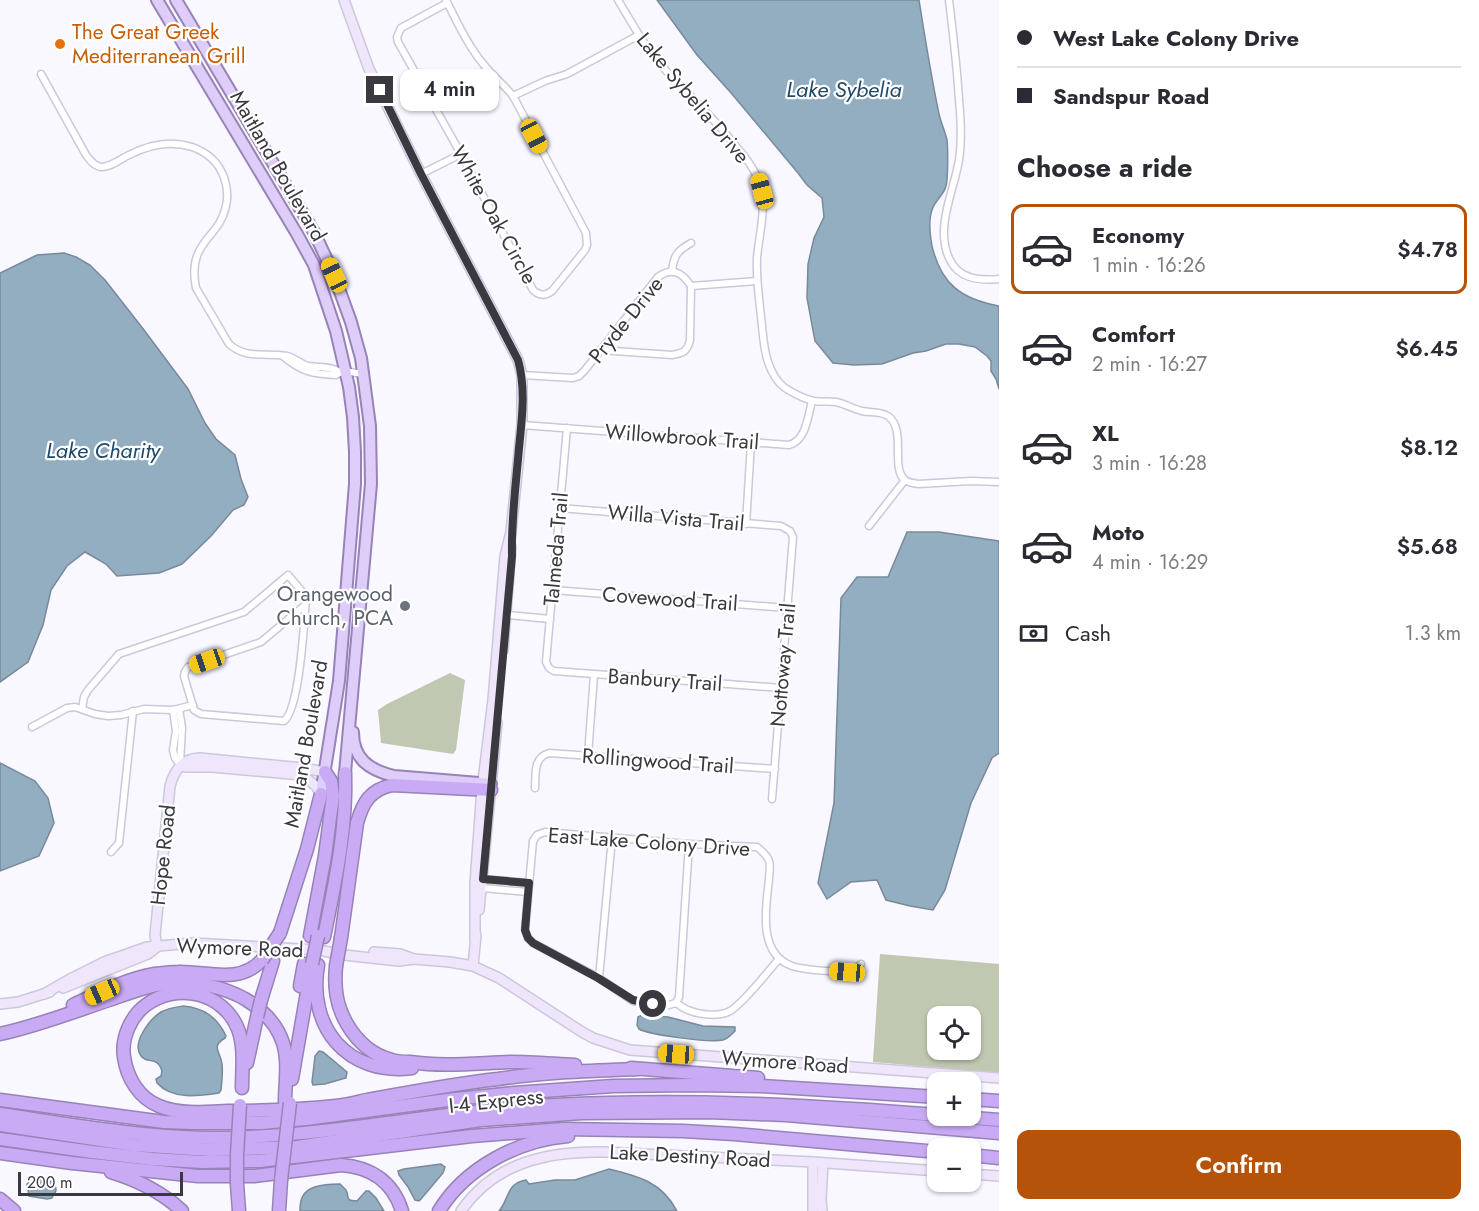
<!DOCTYPE html>
<html lang="en">
<head>
<meta charset="utf-8">
<style>
	body { margin:0; font-family:Jost,sans-serif; background:#f7f7f7; color:#2b2b33; height:100vh; display:flex; flex-direction:column; font-size:22px; white-space:nowrap }
	* { box-sizing:border-box; margin:0 }
	p { font-size:20px; color:#7c7c81 }
	.icon { flex:none; width:33px; height:33px; fill:none; stroke:currentColor; stroke-width:2; stroke-linecap:round; stroke-linejoin:round }
	.map { position:relative; flex:1; overflow:hidden }
	.side { display:flex; flex-direction:column; background:#fff; width:480px }
	.side>* { flex:none }
	.top-card { display:grid; align-content:center; height:132px; padding:0 18px; background:#fff }
	.controls { position:absolute; left:927px; top:1006px; display:grid; gap:12px }
	.controls a { display:grid; place-items:center; width:54px; height:54px; border-radius:12px; background:#fff; box-shadow:0 2px 4px #0004; font-size:30px }
	.scale { position:absolute; left:18px; bottom:15px; width:165px; box-sizing:border-box; padding-left:6px; border:3px solid #3a3940; border-top:0; font-size:16px; line-height:21px; white-space:nowrap; color:#3a3940; -webkit-text-stroke:4px #fff; paint-order:stroke }
	.end { position:absolute; width:27px; height:27px; margin:-14px; border:8px solid #3a3940; background:#fff; box-shadow:0 0 0 3px #fff }
	.from { border-radius:50% }
	.bubble { position:absolute; height:42px; border-radius:12px; background:#fff; box-shadow:0 2px 4px #0004; font-size:20px; font-weight:600; line-height:42px; text-align:center }
	.car { position:absolute; width:18px; height:36px; margin:-18px -9px; border-radius:8px; box-shadow:0 0 4px 2px #0007; background:linear-gradient(#f5c518 24%,#345 0 40%,#f5c518 0 76%,#345 0 86%,#f5c518 0) }
	.top-card b { display:flex; align-items:center; gap:21px; height:57px; font-size:22px }
	.top-card b+b { border-top:2px solid #e1e1e2 }
	.top-card i { width:15px; height:15px; background:#2b2b33 }
	ul { padding:0; list-style:none }
	li { display:flex; align-items:center; gap:18px; height:90px; margin:0 12px 9px; padding:0 6px; border:3px solid transparent; border-radius:12px }
	li div { flex:1 }
	li b { display:block; font-size:22px }
	li em { font-style:normal; font-weight:600 }
	li.on { border-color:#b45309 }
	li>.icon { width:54px; height:54px; stroke-width:1.5 }
	h2 { padding:0 18px; font-size:27px; line-height:72px }
	.pay { display:flex; align-items:center; gap:15px; height:66px; padding:0 18px; font-size:22px }
	.pay p { margin-inline-start:auto }
	.cta { display:flex; gap:12px; margin-top:auto; padding:12px 18px }
	.cta a { flex:1; height:69px; border-radius:12px; background:#b45309; color:#fff; font-size:24px; font-weight:600; line-height:69px; text-align:center }
	main { display:flex; flex:1; min-height:0 }
	.map>svg:first-child { display:block }
	.green { fill:#c0c8b1; fill-rule:evenodd }
	.water { fill:#93adc1; stroke:#788a9a; stroke-width:1.5 }
	.lines { fill:none; stroke-linecap:round; stroke-linejoin:round }
	.street-casing { stroke:#ccc8d9; stroke-width:9 }
	.secondary-casing { stroke:#ccc8d9; stroke-width:12 }
	.primary-casing { stroke:#9783b6; stroke-width:14 }
	.highway-casing { stroke:#9783b6; stroke-width:15 }
	.street { stroke:#fff; stroke-width:6 }
	.secondary { stroke:#efe6fc; stroke-width:9 }
	.primary { stroke:#dfcdf9; stroke-width:10 }
	.highway { stroke:#c9abf5; stroke-width:12 }
	.highway-bridge-casing { stroke:#9783b6; stroke-width:15; stroke-linecap:butt }
	.highway-bridge { stroke:#c9abf5; stroke-width:12 }
	.route { stroke:#3a3940; stroke-width:8 }
	.food-dot { fill:#e8710a; stroke:#fff; stroke-width:2 }
	.worship-dot { fill:#6b7280; stroke:#fff; stroke-width:2 }
	.labels { text-anchor:middle; stroke-width:4.5; stroke-linejoin:round; paint-order:stroke }
	.food-label { font-size:21px; fill:#c56008; stroke:#fff; text-anchor:start }
	.street-label { font-size:21px; fill:#3a3940; stroke:#fff }
	.worship-label { font-size:21px; fill:#5b616d; stroke:#fff; text-anchor:end }
	.water-label { font-size:22px; font-style:italic; fill:#1e4968; stroke:#fff }
</style>
</head>
<body>
<main>
<div class="map">
<svg width="999" height="1211" viewBox="0 0 999 1211">
	<rect width="100%" height="100%" fill="#f9f7ff"/>
	<g class="green">
		<polygon points="450,673 465,680 456,750 453,754 381,743 378,710 387,704"/>
		<path d="M880 954 999 964V1073L873 1062ZM938 1017H970V1050H938Z"/>
	</g>
	<g class="water">
		<path d="M657 0H919C925 38 931 76 939 114 941 123 945 131 947 140 948 148 948 180 946 186 944 195 935 200 932 210 928 221 930 235 932 246 941 284 961 299 999 306V389L996 379 991 371V361L987 356 975 347 959 344H946L926 351 913 353 882 364 854 365 833 363 815 341 807 298 808 264 814 238 824 217 822 198 807 185 798 173 732 94 697 55Z"/>
		<polygon points="64,253 76,257 90,265 105,280 144,330 188,389 205,423 216,439 235,455 241,479 248,497 244,505 233,510 211,536 182,564 159,573 117,576 106,564 85,552 67,566 51,590 43,625 28,662 0,682 0,273 37,255"/>
		<polygon points="907,532 939,532 999,541 999,753 992,758 971,803 945,890 933,910 910,906 886,900 877,880 851,882 827,899 818,883 834,803 841,598 857,577 888,577"/>
		<polygon points="0,763 35,781 48,798 54,823 39,856 0,871"/>
		<path d="M183 1006C204 1008 217 1017 226 1036L225 1038C210 1047 221 1052 222 1064 223 1072 222 1081 221 1090L219 1093C199 1096 172 1100 157 1083L156 1079 161 1076 162 1071C157 1055 148 1065 141 1056 131 1043 150 1019 161 1012 168 1008 176 1007 183 1006Z"/>
		<path d="M642 1015 668 1017 703 1026 735 1027V1031C732 1034 728 1039 723 1040 710 1043 650 1035 639 1029L637 1025 638 1017Z"/>
		<polygon points="319,1051 323,1052 347,1072 346,1078 325,1084 313,1085 312,1082 315,1056"/>
		<polygon points="441,1164 445,1167 443,1173 421,1199 419,1201 415,1200 408,1187 399,1175 398,1171 404,1169"/>
		<path d="M609 1169C638 1176 662 1182 677 1211H499C509 1200 506 1183 526 1180L529 1184 555 1180H575Z"/>
		<path d="M38 1178C44 1178 56 1181 56 1190 56 1193 53 1195 52 1198L47 1199 29 1196 27 1184 30 1181Z"/>
		<path d="M340 1184C342 1186 344 1188 346 1190 350 1197 344 1201 357 1201L366 1191H369L376 1198 384 1211H300C300 1206 300 1200 303 1196 308 1185 330 1184 340 1184Z"/>
	</g>
	<g class="lines">
		<g class="street-casing">
			<g id="street">
				<path d="M446 0C457 22 468 46 484 65 493 76 504 85 513 96L586 233 587 245 585 250 552 291C545 296 540 296 533 290L461 154 398 42 397 37 401 28 447 3"/>
				<path d="M618 0C630 20 642 42 657 61 682 89 711 114 734 144 743 154 752 165 757 177 769 202 759 233 757 258 756 278 759 297 761 317 763 332 763 347 768 362 771 371 777 382 785 388 793 393 804 399 814 401 821 402 829 401 836 402 846 404 853 409 862 411 871 413 880 411 888 416 907 430 890 468 905 480 908 483 914 483 918 484L971 481 999 482"/>
				<path d="M949 0C953 33 957 66 959 100 961 120 962 140 959 160 954 191 935 227 949 258 958 279 979 281 999 279"/>
				<path d="M41 74 86 155C90 160 93 165 100 167 110 168 120 159 129 155 148 145 170 140 192 147 224 158 236 192 220 222 213 234 201 243 197 256 193 267 194 278 196 288L229 344C247 360 266 352 287 356 295 358 301 364 308 366 319 368 331 366 340 372"/>
				<polyline points="513,96 545,81 567,74 639,35"/>
				<polyline points="421,174 461,154"/>
				<path d="M672 271C674 255 677 251 691 243"/>
				<polyline points="691,286 757,281"/>
				<path d="M600 350 672 355C683 353 687 352 690 340L691 286"/>
				<path d="M284 357C302 372 313 374 336 375 343 369 354 373 363 374"/>
				<path d="M522 375 573 378 579 376 585 370 658 277C672 267 682 272 691 286"/>
				<path d="M522 425 789 445C806 441 808 416 812 401"/>
				<polyline points="567,428 546,662 549,668 554,671 781,688"/>
				<polyline points="560,508 781,526 790,531 793,537 772,799"/>
				<polyline points="746,524 751,443"/>
				<polyline points="869,526 905,480"/>
				<polyline points="553,590 787,608"/>
				<polyline points="507,615 550,619"/>
				<path d="M82 709 84 697 88 690 119 654 244 612 288 575 305 595 306 599C304 622 300 708 284 721L201 714 194 710 184 676 185 672 188 667 261 642 305 605"/>
				<polyline points="179,709 182,728 180,764"/>
				<polyline points="173,710 176,731 173,750 175,758 181,766"/>
				<polyline points="32,727 67,708 75,707 95,714 108,716 121,715 144,709 173,710 193,705"/>
				<polyline points="588,755 594,675"/>
				<path d="M535 788C536 773 533 758 549 753L775 769"/>
				<polyline points="111,852 119,843 133,711"/>
				<polyline points="481,880 483,879 529,883"/>
				<polyline points="480,886 483,888 528,892"/>
				<polyline points="599,978 612,838"/>
				<path d="M676 1003 665 1006 633 1001 599 978 533 943 528 938 525 930 533 841 537 835 545 832 689 844 757 847C762 851 767 855 769 861 771 866 769 873 769 879 766 907 757 953 792 966 808 971 830 971 847 972L855 970 861 964"/>
				<polyline points="676,1003 679,997 689,844"/>
				<path d="M676 1003C680 1005 684 1009 688 1010 700 1015 719 1017 730 1011 745 1002 767 972 779 959"/>
			</g>
		</g>
		<g class="secondary-casing">
			<g id="secondary">
				<polyline points="344,0 369,69 421,174 518,360 522,375 522,425 511,532 505,556 493,700 482,789 475,883 475,939"/>
				<polyline points="503,650 511,547"/>
				<polyline points="181,766 187,767 212,767 302,775 316,786 321,794"/>
				<polyline points="479,910 497,723"/>
				<path d="M157 947 155 935 170 786C174 771 183 758 200 758L303 768 325 772"/>
				<polyline points="324,951 344,955 399,961 414,959 450,962 473,966 499,978 582,1032 593,1038 630,1050 999,1078"/>
				<polyline points="374,952 400,954 411,958"/>
				<polyline points="473,966 476,935"/>
				<polyline points="63,988 148,954 157,947"/>
				<polyline points="44,994 72,978 104,962 147,947 193,943 319,950"/>
				<polyline points="0,1004 18,1002 50,992"/>
				<polyline points="970,1174 999,1176"/>
				<path d="M461 1211C495 1162 548 1151 604 1152L813 1162 938 1171"/>
				<polyline points="813,1211 813,1162"/>
				<polyline points="822,1211 821,1199 823,1163"/>
			</g>
		</g>
		<g class="primary-casing">
			<g id="primary">
				<polyline points="157,0 297,234 314,265 336,331 349,387 353,417 355,452 355,484 339,681 321,794"/>
				<polyline points="176,0 314,232 334,275 351,322 361,358 370,426 371,484 345,773"/>
				<path d="M353 732C353 759 369 770 394 776L491 784"/>
			</g>
		</g>
		<g class="highway-casing">
			<g id="highway">
				<polyline points="280,933 307,849 321,794"/>
				<polyline points="310,936 325,856 333,795 331,781 325,772"/>
				<path d="M324 937C335 883 347 829 345 773"/>
				<path d="M341 938 357 823C363 802 370 790 392 785L491 790"/>
				<path d="M318 965C307 1028 348 1076 412 1068"/>
				<path d="M336 966C334 987 336 1005 347 1024 357 1041 372 1055 392 1060 398 1062 404 1062 410 1062 444 1067 477 1063 511 1062 532 1062 554 1064 575 1065"/>
				<polyline points="300,986 304,964"/>
				<polyline points="261,1000 273,961"/>
				<path d="M73 1005C99 993 126 979 155 974 163 973 171 972 178 972 207 971 239 985 262 960"/>
				<path d="M0 1034C37 1026 73 1012 109 1000 129 993 149 985 171 983 195 981 224 987 245 999 263 1010 277 1024 283 1043 289 1062 285 1083 285 1102"/>
				<polyline points="247,1063 257,1017"/>
				<polyline points="631,1068 758,1078"/>
				<polyline points="292,1079 310,975"/>
				<path d="M242 1088C242 1069 245 1047 238 1029 223 992 177 982 146 1005 131 1016 121 1038 124 1057 127 1078 139 1098 159 1106 180 1115 206 1112 227 1111 264 1111 300 1110 336 1106 347 1105 357 1102 367 1100 411 1092 454 1084 498 1079 544 1072 592 1071 638 1069"/>
				<polyline points="970,1099 999,1101"/>
				<polyline points="0,1100 164,1122 194,1123 261,1123 306,1119 455,1099 514,1093 613,1086 693,1085 761,1086 938,1097"/>
				<path d="M0 1114C82 1126 166 1142 249 1137 351 1132 452 1110 555 1105 683 1098 810 1105 938 1115"/>
				<polyline points="949,1116 999,1120"/>
				<polyline points="0,1125 134,1145 210,1150 297,1147 481,1120 582,1113 709,1112 786,1115 999,1133"/>
				<polyline points="0,1139 92,1152 152,1159 202,1162 260,1161 472,1136 563,1129 683,1131 734,1134 938,1152"/>
				<path d="M0 1153 72 1163 198 1176H254L341 1165C371 1167 393 1182 402 1211"/>
				<polyline points="970,1155 999,1158"/>
				<path d="M111 1172C137 1180 162 1192 182 1211"/>
				<polyline points="237,1184 239,1211"/>
				<polyline points="0,1199 14,1211"/>
				<polyline points="279,1211 281,1180"/>
				<path d="M439 1211C465 1168 518 1140 568 1136"/>
			</g>
		</g>
		<use href="#street" class="street"/>
		<use href="#secondary" class="secondary"/>
		<use href="#primary" class="primary"/>
		<use href="#highway" class="highway"/>
		<g class="highway-bridge-casing">
			<g id="highway-bridge">
				<polyline points="262,960 280,933"/>
				<polyline points="312,964 318,936"/>
				<polyline points="336,966 341,938"/>
				<polyline points="257,1017 261,1000"/>
				<polyline points="281,1180 290,1103"/>
				<polyline points="237,1184 237,1155 240,1105"/>
			</g>
		</g>
		<use href="#highway-bridge" class="highway-bridge"/>
	</g>
	<g class="lines">
		<path class="route" d="M380 90 421 174 518 360C526 388 522 419 519 448 516 484 511 520 512 556L483 879 529 883 525 930 528 938 533 943 598 978 633 1000 653 1004"/>
	</g>
	<circle class="food-dot" cx="60" cy="44" r="6"/>
	<circle class="worship-dot" cx="405" cy="606" r="6"/>
	<g class="labels">
		<g class="food-label">
			<text x="72" y="39">The Great Greek<tspan x="72" dy="24">Mediterranean Grill</tspan></text>
		</g>
		<g class="street-label">
			<text transform="translate(693 98) rotate(50)" y="7">Lake Sybelia Drive</text>
			<text transform="translate(278 166) rotate(60)" y="7">Maitland Boulevard</text>
			<text transform="translate(494 215) rotate(61)" y="7">White Oak Circle</text>
			<text transform="translate(626 320) rotate(-51)" y="7">Pryde Drive</text>
			<text transform="translate(682 437) rotate(4)" y="7">Willowbrook Trail</text>
			<text transform="translate(676 518) rotate(5)" y="7">Willa Vista Trail</text>
			<text transform="translate(556 549) rotate(-85)" y="7">Talmeda Trail</text>
			<text transform="translate(670 599) rotate(4)" y="7">Covewood Trail</text>
			<text transform="translate(783 665) rotate(-85)" y="7">Nottoway Trail</text>
			<text transform="translate(665 680) rotate(4)" y="7">Banbury Trail</text>
			<text transform="translate(306 744) rotate(-80)" y="7">Maitland Boulevard</text>
			<text transform="translate(658 761) rotate(4)" y="7">Rollingwood Trail</text>
			<text transform="translate(649 842) rotate(4)" y="7">East Lake Colony Drive</text>
			<text transform="translate(163 855) rotate(-84)" y="7">Hope Road</text>
			<text transform="translate(240 948) rotate(2)" y="7">Wymore Road</text>
			<text transform="translate(785 1062) rotate(4)" y="7">Wymore Road</text>
			<text transform="translate(496 1101) rotate(-6)" y="7">I-4 Express</text>
			<text transform="translate(690 1156) rotate(3)" y="7">Lake Destiny Road</text>
		</g>
		<g class="worship-label">
			<text x="393" y="601">Orangewood<tspan x="393" dy="24">Church, PCA</tspan></text>
		</g>
		<g class="water-label">
			<text x="844" y="97">Lake Sybelia</text>
			<text x="103" y="458">Lake Charity</text>
		</g>
	</g>
</svg>
<div class="controls">
<a><svg class="icon" aria-label="locate" viewBox="0 0 24 24"><circle cx="12" cy="12" r="6"/><path d="M12 2v4M12 18v4M2 12h4M18 12h4"/></svg></a>
<a>+</a>
<a>−</a>
</div>
<div class="scale">200 m</div>
<i class="end from" style="left:653px;top:1004px"></i>
<i class="end" style="left:380px;top:90px"></i>
<div class="bubble" style="left:400px;top:69px;width:99px">4 min</div>
<i class="car" style="left:534px;top:136px;rotate:152deg"></i>
<i class="car" style="left:762px;top:191px;rotate:345deg"></i>
<i class="car" style="left:334px;top:275px;rotate:335deg"></i>
<i class="car" style="left:207px;top:661px;rotate:251deg"></i>
<i class="car" style="left:847px;top:972px;rotate:275deg"></i>
<i class="car" style="left:102px;top:992px;rotate:246deg"></i>
<i class="car" style="left:676px;top:1054px;rotate:274deg"></i>
</div>
<section class="side">
<div class="top-card">
<b><i class="from"></i>West Lake Colony Drive</b>
<b><i></i>Sandspur Road</b>
</div>
<h2>Choose a ride</h2>
<ul>
<li class="on"><svg class="icon" aria-label="car" viewBox="0 0 24 24"><path d="M5 17H2v-5l4-1 3-4h7l3 4 3 1v5h-3M9 17h6M6 11h13"/><circle cx="7" cy="17" r="2"/><circle cx="17" cy="17" r="2"/></svg><div><b>Economy</b><p>1 min · 16:26</p></div><em>$4.78</em></li>
<li><svg class="icon" aria-label="car" viewBox="0 0 24 24"><path d="M5 17H2v-5l4-1 3-4h7l3 4 3 1v5h-3M9 17h6M6 11h13"/><circle cx="7" cy="17" r="2"/><circle cx="17" cy="17" r="2"/></svg><div><b>Comfort</b><p>2 min · 16:27</p></div><em>$6.45</em></li>
<li><svg class="icon" aria-label="car" viewBox="0 0 24 24"><path d="M5 17H2v-5l4-1 3-4h7l3 4 3 1v5h-3M9 17h6M6 11h13"/><circle cx="7" cy="17" r="2"/><circle cx="17" cy="17" r="2"/></svg><div><b>XL</b><p>3 min · 16:28</p></div><em>$8.12</em></li>
<li><svg class="icon" aria-label="car" viewBox="0 0 24 24"><path d="M5 17H2v-5l4-1 3-4h7l3 4 3 1v5h-3M9 17h6M6 11h13"/><circle cx="7" cy="17" r="2"/><circle cx="17" cy="17" r="2"/></svg><div><b>Moto</b><p>4 min · 16:29</p></div><em>$5.68</em></li>
</ul>
<div class="pay"><svg class="icon" aria-label="cash" viewBox="0 0 24 24"><path d="M3 7h18v10H3z"/><circle cx="12" cy="12" r="2"/></svg>Cash<p>1.3 km</p></div>
<div class="cta"><a>Confirm</a></div>
</section>
</main>
</body>
</html>
